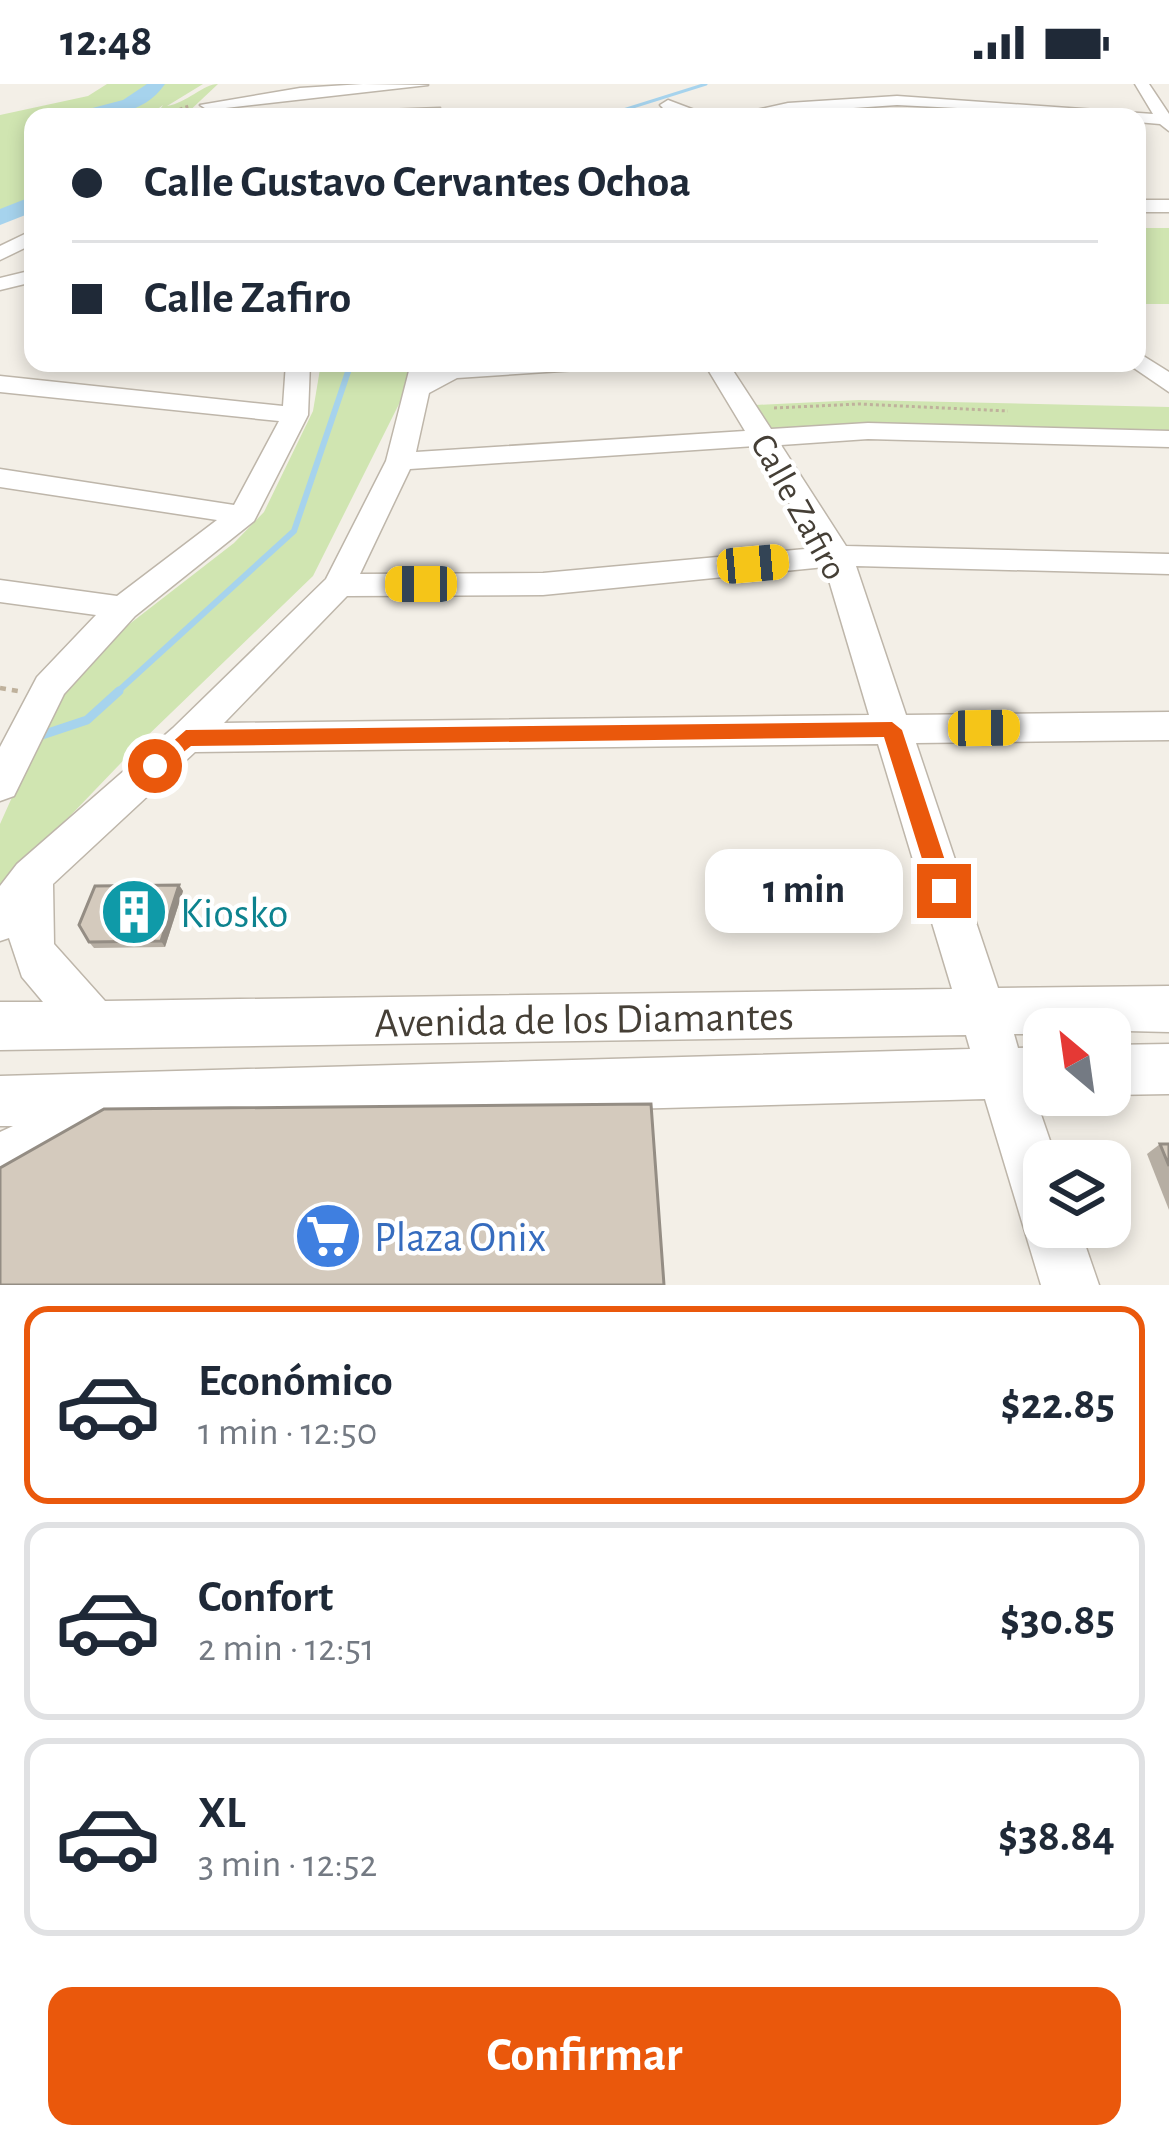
<!DOCTYPE html>
<html lang="es">
<head>
<meta charset="utf-8">
<style>
	body { margin:0; font-family:"Alegreya Sans",sans-serif; background:#f2f2f3; color:#1f2937; height:100vh; display:flex; flex-direction:column; font-size:45px; white-space:nowrap }
	* { box-sizing:border-box; margin:0 }
	p { font-size:39px; color:#747a83 }
	.icon { flex:none; width:66px; height:66px; fill:none; stroke:currentColor; stroke-width:2; stroke-linecap:round; stroke-linejoin:round }
	.map { position:relative; height:1201px; overflow:hidden }
	.sheet { display:flex; flex-direction:column; background:#fff; flex:1 }
	.sheet>* { flex:none }
	.guide { position:absolute; left:24px; top:24px; width:1122px; height:264px; border-radius:24px; box-shadow:0 6px 18px #0003; display:grid; align-content:center; height:264px; padding:0 48px; background:#fff }
	.needle { width:78px; rotate:331deg }
	.tools { position:absolute; left:1023px; top:924px; display:grid; gap:24px }
	.tools a { display:grid; place-items:center; width:108px; height:108px; border-radius:24px; background:#fff; box-shadow:0 6px 18px #0003; font-size:60px }
	.end { position:absolute; width:54px; height:54px; margin:-27px; border:15px solid #ea580c; background:#fff; box-shadow:0 0 0 6px #fff }
	.from { border-radius:50% }
	.bubble { position:absolute; height:84px; border-radius:24px; background:#fff; box-shadow:0 6px 18px #0003; font-size:39px; font-weight:600; line-height:84px; text-align:center }
	.car { position:absolute; width:36px; height:72px; margin:-36px -18px; border-radius:15px; box-shadow:0 0 9px 3px #0007; background:linear-gradient(#f5c518 24%,#345 0 40%,#f5c518 0 76%,#345 0 86%,#f5c518 0) }
	.guide b { display:flex; align-items:center; gap:42px; height:114px; font-size:45px }
	.guide b+b { border-top:3px solid #e0e1e3 }
	.guide i { width:30px; height:30px; background:#1f2937 }
	ul { padding:21px 0 0; list-style:none }
	li { display:flex; align-items:center; gap:36px; height:198px; margin:0 24px 18px; padding:0 24px; border:6px solid #e0e1e3; border-radius:24px }
	li div { flex:1 }
	li b { display:block; font-size:45px }
	li em { font-style:normal; font-weight:600 }
	li.selected { border-color:#ea580c }
	li>.icon { width:108px; height:108px; stroke-width:1.5 }
	.cta { display:flex; gap:24px; margin-top:auto; padding:24px 48px }
	.cta a { flex:1; height:138px; border-radius:24px; background:#ea580c; color:#fff; font-size:48px; font-weight:600; line-height:138px; text-align:center }
	.status { display:flex; justify-content:space-between; align-items:center; height:84px; padding:0 60px; background:#fff; direction:ltr }
	.status svg { height:33px; fill:currentColor }
	.map>svg:first-child { display:block }
	.green { fill:#d0e5b1 }
	.lines { fill:none; stroke-linecap:round; stroke-linejoin:round }
	.stream-far2 { stroke:#a6d3ed; stroke-width:3 }
	.stream-far1 { stroke:#a6d3ed; stroke-width:6 }
	.stream { stroke:#a6d3ed; stroke-width:9 }
	.river { fill:#a6d3ed; fill-rule:evenodd }
	.minor-casing { stroke:#beb6aa; stroke-width:3 }
	.path-far1 { stroke:#bfb19c; stroke-width:3; stroke-dasharray:3 3; stroke-linecap:butt }
	.path { stroke:#bfb19c; stroke-width:4.5; stroke-dasharray:6 6; stroke-linecap:butt }
	.minor { fill:#fff; fill-rule:evenodd }
	.wall { fill:#b6aea3 }
	.shaded-wall { fill:#948d84 }
	.building { fill:#d4cabd; stroke:#948d84; stroke-width:3 }
	.route { fill:#ea580c }
	.labels { text-anchor:middle; stroke-width:9; stroke-linejoin:round; paint-order:stroke }
	.street-label { font-size:36px; fill:#453f36; stroke:#fff }
	.near-culture-label { font-size:42px; fill:#0d838f; stroke:#fff; text-anchor:start }
	.near-street-label { font-size:42px; fill:#453f36; stroke:#fff }
	.near-shop-label { font-size:42px; fill:#366cbe; stroke:#fff; text-anchor:start }
</style>
</head>
<body>
<div class="status"><b>12:48</b><svg viewBox="0 0 49 12"><path d="M0 12V9h3v3zM5 12V6h3v6zM10 12V3h3v9zM15 12V0h3v12zM26 1h20v11H26zM47 4h2v5h-2z"/></svg></div>
<div class="map">
<svg width="1169" height="1201" viewBox="0 0 1169 1201">
	<rect width="100%" height="100%" fill="#f3efe7"/>
	<g class="green">
		<path d="M107 0H203L167 22C187 19 203 0 218 0L183 33H155L163 21 147 33H33V126L0 139V31L88 12Z"/>
		<rect x="1137" y="144" width="32" height="76"/>
		<polygon points="321,279 410,283 403,312 313,492 143,656 0,805 0,740 53,622 105,559 234,459 264,428 313,327"/>
		<polygon points="859,316 1169,323 1169,353 771,348 755,321"/>
	</g>
	<g class="lines">
		<polyline class="stream-far2" points="601,33 706,0"/>
		<polyline class="stream-far1" points="115,610 294,447 351,279"/>
		<polyline class="stream" points="39,652 87,636 119,607"/>
		<g class="river">
			<path d="M147 0H165C141 35 97 33 58 33L123 16Z"/>
			<polygon points="33,112 33,128 0,141 0,125"/>
		</g>
		<g class="minor-casing">
			<g id="minor">
				<polygon points="363,0 428,1 208,26 200,21 300,4"/>
				<polygon points="1135,0 1149,0 1169,30 1169,47 1160,40 1137,38 1137,33 897,21 724,33 788,19 897,12 1153,30"/>
				<polygon points="668,16 705,30 707,33 685,33 663,24 660,21"/>
				<polygon points="440,24 440,30 435,32 323,33 331,28"/>
				<rect x="1137" y="116" width="32" height="12"/>
				<polygon points="33,146 33,160 0,176 0,162"/>
				<polygon points="33,186 33,198 0,206 0,194"/>
				<polygon points="1137,268 1169,288 1169,308 1128,280 1137,279"/>
				<polygon points="286,279 310,279 308,331 254,437 135,532 64,610 14,712 0,717 0,663 37,593 96,531 0,518 0,496 117,512 217,436 0,403 0,385 234,421 279,337 0,308 0,292 283,322"/>
				<path d="M411 279H435L434 287 461 279H589L577 286 457 294 429 309 416 368 745 347 704 279H728L771 345 868 339 1169 347V363L868 355 781 361 846 462 1169 470V490L856 482 906 631 1169 628V656L916 659 998 904 1169 902V948L1044 945V950H1014L1018 964 1044 963V1011H1049L1035 1013 1057 1077H1044V1143H1079L1099 1201H1041L985 1015 126 1039 0 1111V1048L13 1042H0V992L970 965 966 951 0 966V918H43L22 893 9 854 0 857V802L17 780 173 644 326 495 386 377ZM755 362 816 464 543 489 360 490 410 385ZM825 483 869 631 224 639 347 512 543 511ZM878 660 952 905 105 917 54 860 53 800 195 668Z"/>
				<polygon points="1169,960 1169,1010 1110,1011 1110,961"/>
			</g>
		</g>
		<g class="path-far1">
			<polyline points="157,33 189,22"/>
			<polyline points="163,33 185,31"/>
			<polyline points="774,324 859,320 1008,327"/>
		</g>
		<polyline class="path" points="0,604 18,607"/>
		<use href="#minor" class="minor"/>
	</g>
	<g class="wall">
		<polygon points="179,801 183,807 165,863 94,864 89,858"/>
		<polygon points="1160,1060 1169,1060 1169,1126 1147,1070"/>
	</g>
	<polygon class="shaded-wall" points="179,801 183,807 165,863 161,857"/>
	<g class="building">
		<polygon points="179,801 161,857 89,858 79,841 95,802"/>
		<polygon points="651,1020 664,1201 0,1201 0,1084 104,1025"/>
		<polygon points="1160,1060 1169,1060 1169,1082"/>
	</g>
	<polygon class="route" points="892,638 902,646 955,807 944,817 932,807 884,653 191,662 155,691 145,682 186,646"/>
	<defs>
		<g id="building-disc" transform="scale(3.45)"><circle r="9.5" fill="#0f9aa8" stroke="#fff"/><path d="M-4-6H4V6H1V3H-1V6H-4ZM-2.5-4.3h1.7v1.8h-1.7ZM.8-4.3h1.7v1.8H.8ZM-2.5-1h1.7V.8h-1.7ZM.8-1h1.7V.8H.8Z" fill="#fff"/></g>
		<g id="supermarket-disc" transform="scale(3.45)"><circle r="9.5" fill="#3f7fe0" stroke="#fff"/><path d="M-6-5.5h2.5l.6 2H6L4.5 2H-2.5L-4.4-4H-6ZM-1.5 3.2a1.3 1.3 0 1 0 .1 0ZM3 3.2a1.3 1.3 0 1 0 .1 0Z" fill="#fff"/></g>
	</defs>
	<g fill-rule="evenodd">
		<use href="#building-disc" x="134" y="828"/>
		<use href="#supermarket-disc" x="328" y="1152"/>
	</g>
	<g class="labels">
		<g class="street-label">
			<text transform="translate(800 422) rotate(61)" y="13">Calle Zafiro</text>
		</g>
		<g class="near-culture-label">
			<text x="180" y="843">Kiosko</text>
		</g>
		<g class="near-street-label">
			<text transform="translate(584 934) rotate(-1)" y="15">Avenida de los Diamantes</text>
		</g>
		<g class="near-shop-label">
			<text x="374" y="1167">Plaza Onix</text>
		</g>
	</g>
</svg>
<div class="tools">
<a><svg class="needle" viewBox="-14 -14 28 28"><path d="M0-13l5 13h-10z" fill="#e53935"/><path d="M0 13l5-13h-10z" fill="#747a83"/></svg></a>
<a><svg class="icon" aria-label="layers" viewBox="0 0 24 24"><path d="M12 4l9 5-9 5-9-5zM3 14l9 5 9-5"/></svg></a>
</div>
<i class="end from" style="left:155px;top:682px"></i>
<i class="end" style="left:944px;top:807px"></i>
<div class="bubble" style="left:705px;top:765px;width:198px">1 min</div>
<i class="car" style="left:753px;top:480px;rotate:85deg"></i>
<i class="car" style="left:421px;top:500px;rotate:270deg"></i>
<i class="car" style="left:984px;top:644px;rotate:89deg"></i>
<div class="guide">
<b><i class="from"></i>Calle Gustavo Cervantes Ochoa</b>
<b><i></i>Calle Zafiro</b>
</div>
</div>
<section class="sheet">
<ul>
<li class="selected"><svg class="icon" aria-label="car" viewBox="0 0 24 24"><path d="M5 17H2v-5l4-1 3-4h7l3 4 3 1v5h-3M9 17h6M6 11h13"/><circle cx="7" cy="17" r="2"/><circle cx="17" cy="17" r="2"/></svg><div><b>Económico</b><p>1 min · 12:50</p></div><em>$22.85</em></li>
<li><svg class="icon" aria-label="car" viewBox="0 0 24 24"><path d="M5 17H2v-5l4-1 3-4h7l3 4 3 1v5h-3M9 17h6M6 11h13"/><circle cx="7" cy="17" r="2"/><circle cx="17" cy="17" r="2"/></svg><div><b>Confort</b><p>2 min · 12:51</p></div><em>$30.85</em></li>
<li><svg class="icon" aria-label="car" viewBox="0 0 24 24"><path d="M5 17H2v-5l4-1 3-4h7l3 4 3 1v5h-3M9 17h6M6 11h13"/><circle cx="7" cy="17" r="2"/><circle cx="17" cy="17" r="2"/></svg><div><b>XL</b><p>3 min · 12:52</p></div><em>$38.84</em></li>
</ul>
<div class="cta"><a>Confirmar</a></div>
</section>
</body>
</html>
